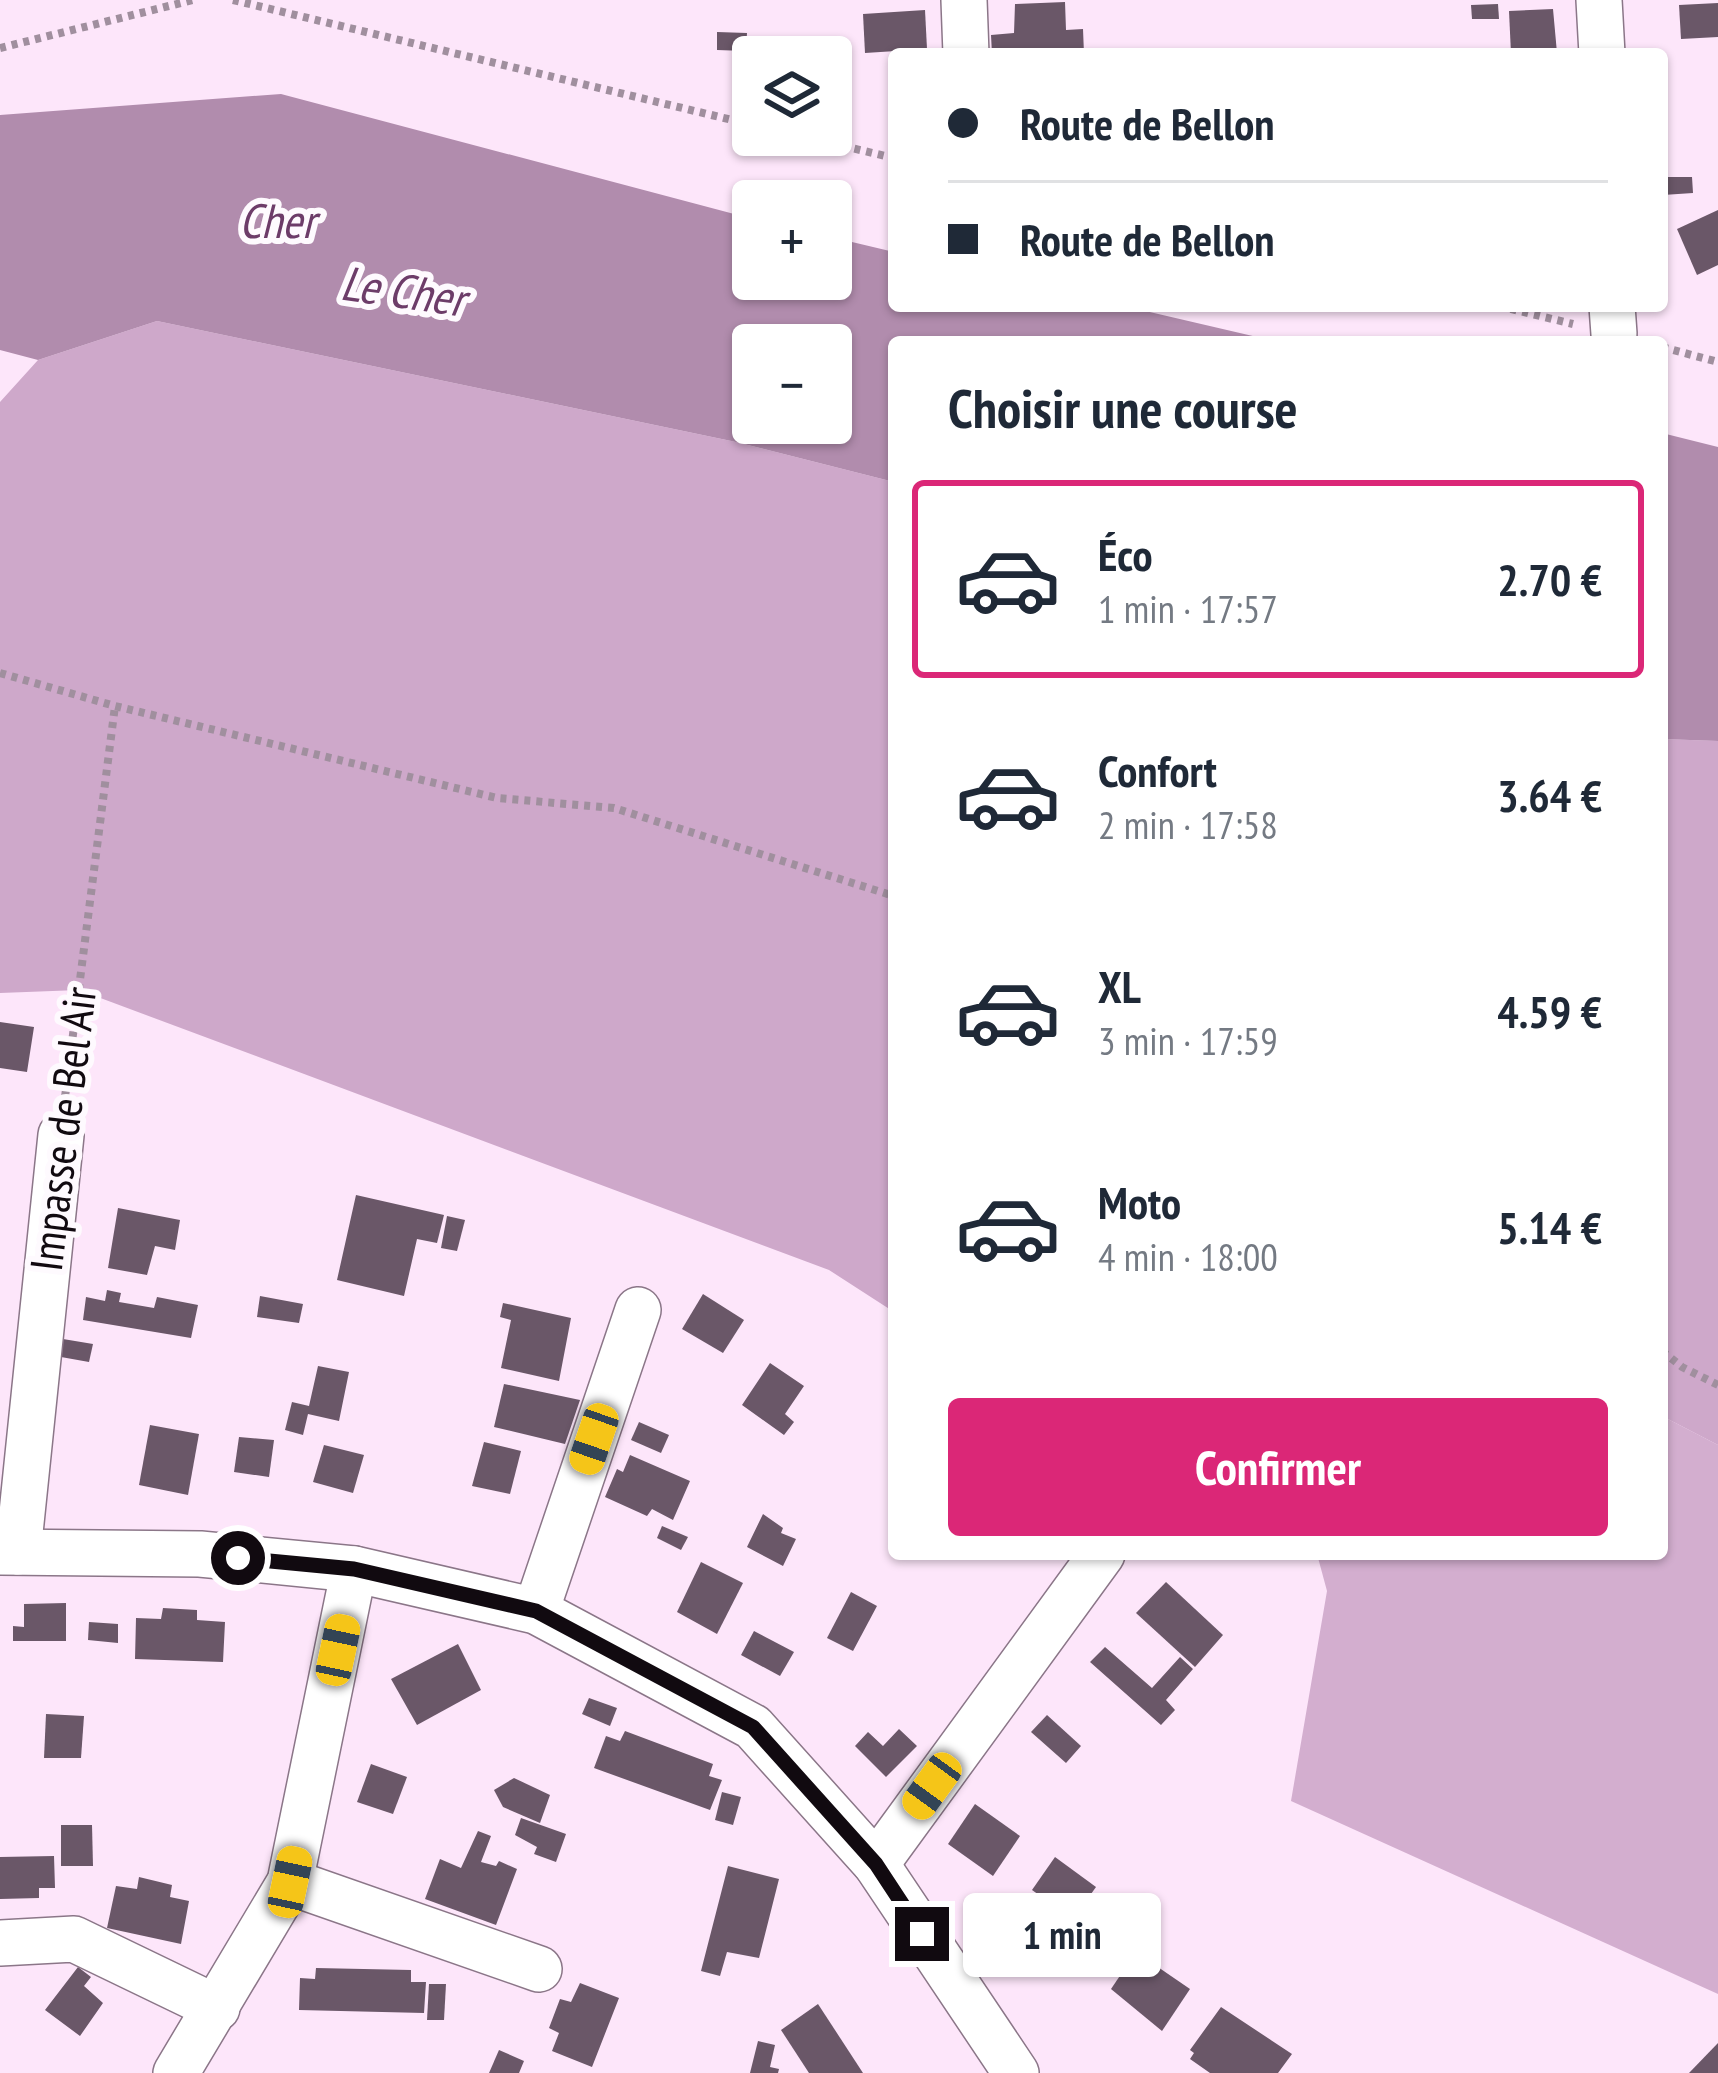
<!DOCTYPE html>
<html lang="fr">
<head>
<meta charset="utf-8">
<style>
	body { margin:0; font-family:"PT Sans Narrow",sans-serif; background:#f6f6f7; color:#1f2937; height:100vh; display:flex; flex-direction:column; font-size:45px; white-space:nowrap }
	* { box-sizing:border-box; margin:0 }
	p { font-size:39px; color:#747a83 }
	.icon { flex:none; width:66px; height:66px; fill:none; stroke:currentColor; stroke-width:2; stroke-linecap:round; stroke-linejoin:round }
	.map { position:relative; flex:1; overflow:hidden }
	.panel { position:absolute; left:888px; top:336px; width:780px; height:1224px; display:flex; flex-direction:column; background:#fff; border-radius:12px; box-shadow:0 3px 9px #0004 }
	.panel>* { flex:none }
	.hud { position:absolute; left:888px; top:48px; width:780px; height:264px; border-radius:12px; box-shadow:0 3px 9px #0004; display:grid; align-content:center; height:264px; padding:0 60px; background:#fff }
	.fabs { position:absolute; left:732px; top:36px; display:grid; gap:24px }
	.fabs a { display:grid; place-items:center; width:120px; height:120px; border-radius:12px; background:#fff; box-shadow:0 3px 9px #0004; font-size:60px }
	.end { position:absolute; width:54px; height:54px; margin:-27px; border:15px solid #110a10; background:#fff; box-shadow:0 0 0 6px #fff }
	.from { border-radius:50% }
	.bubble { position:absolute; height:84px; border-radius:12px; background:#fff; box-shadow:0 3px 9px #0004; font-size:39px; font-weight:800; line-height:84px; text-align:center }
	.car { position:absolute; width:36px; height:72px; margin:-36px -18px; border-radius:15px; box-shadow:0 0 9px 3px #0007; background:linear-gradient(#f5c518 24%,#345 0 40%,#f5c518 0 76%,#345 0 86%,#f5c518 0) }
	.hud b { display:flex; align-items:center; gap:42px; height:114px; font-size:45px }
	.hud b+b { border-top:3px solid #e0e1e3 }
	.hud i { width:30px; height:30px; background:#1f2937 }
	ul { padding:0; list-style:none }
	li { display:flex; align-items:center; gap:36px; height:198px; margin:0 24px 18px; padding:0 36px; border:6px solid transparent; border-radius:12px }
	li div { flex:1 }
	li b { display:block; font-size:45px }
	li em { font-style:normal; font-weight:800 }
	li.selected { border-color:#db2777 }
	li>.icon { width:108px; height:108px; stroke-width:1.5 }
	h2 { padding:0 60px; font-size:54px; line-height:144px }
	.action { display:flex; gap:24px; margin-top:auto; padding:24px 60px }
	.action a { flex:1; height:138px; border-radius:12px; background:#db2777; color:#fff; font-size:48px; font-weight:800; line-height:138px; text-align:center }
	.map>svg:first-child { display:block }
	.green { fill:#d3aecf }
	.forest { fill:#cea8ca }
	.water { fill:#b18cad; fill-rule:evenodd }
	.building { fill:#6a5768 }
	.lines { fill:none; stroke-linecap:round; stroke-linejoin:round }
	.street-casing { stroke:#8b7688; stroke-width:48 }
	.path { stroke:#a08f9e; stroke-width:8; stroke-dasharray:6 6; stroke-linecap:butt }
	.street { stroke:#fff; stroke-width:45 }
	.route { stroke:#110a10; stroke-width:15 }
	.labels { text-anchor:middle; stroke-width:12; stroke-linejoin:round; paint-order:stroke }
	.street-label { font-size:45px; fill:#110a10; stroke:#fefafe }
	.water-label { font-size:48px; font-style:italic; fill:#6d3c69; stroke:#fefafe }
</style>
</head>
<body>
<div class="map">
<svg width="1718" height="2073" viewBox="0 0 1718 2073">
	<rect width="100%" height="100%" fill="#fde6fa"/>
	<polygon class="green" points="1662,1416 1718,1445 1718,1994 1291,1801 1327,1591 1317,1554 1662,1554"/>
	<g class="forest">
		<polygon points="157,321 736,442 894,482 894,1312 829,1270 79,990 0,993 0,402 38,360"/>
		<polygon points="1662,739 1718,741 1718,1445 1662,1416"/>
	</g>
	<g class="water">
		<path d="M281 94 753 219V279H831V237L894 252V306H1124L1278 342H894V482L736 442 157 321 38 360 0 350V115ZM753 345H831V423H753Z"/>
		<polygon points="1662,433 1718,447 1718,741 1662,739"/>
	</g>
	<g class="building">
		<polygon points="1065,2 1066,30 1083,29 1084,54 992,54 991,35 1014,33 1015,4"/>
		<polygon points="1718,3 1718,37 1681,39 1679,5"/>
		<polygon points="1498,4 1499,19 1472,19 1471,5"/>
		<polygon points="1553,9 1557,53 1511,54 1509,11"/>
		<polygon points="925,10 927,49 865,53 863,14"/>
		<polygon points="717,32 747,33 746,51 717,50"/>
		<polygon points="1663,177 1692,177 1693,193 1663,195"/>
		<polygon points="1718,210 1718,265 1697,275 1677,229"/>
		<polygon points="0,1022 34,1027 27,1072 0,1068"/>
		<polygon points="356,1195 444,1215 437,1243 417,1239 404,1296 337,1280"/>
		<polygon points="118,1208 180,1220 175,1250 155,1246 147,1275 108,1268"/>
		<polygon points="447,1216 465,1220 457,1251 441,1248"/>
		<polygon points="107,1290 121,1293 119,1302 154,1308 157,1297 198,1305 191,1338 83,1320 86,1297 105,1301"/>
		<polygon points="703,1294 744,1320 723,1353 682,1329"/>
		<polygon points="260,1296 303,1304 299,1323 257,1317"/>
		<polygon points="503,1303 571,1318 559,1381 501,1368 511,1320 500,1317"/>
		<polygon points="63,1339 93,1344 89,1362 61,1357"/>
		<polygon points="770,1363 804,1386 785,1414 794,1422 784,1435 742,1405"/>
		<polygon points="318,1366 349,1372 339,1421 308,1414 303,1435 285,1430 292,1402 309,1406"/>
		<polygon points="504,1384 580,1400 565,1444 494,1427"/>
		<polygon points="639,1422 669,1435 661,1453 631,1440"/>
		<polygon points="150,1425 199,1434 188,1495 139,1485"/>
		<polygon points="239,1437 274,1440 269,1477 234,1472"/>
		<polygon points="484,1442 521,1451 510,1494 472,1486"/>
		<polygon points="324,1445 364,1455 353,1493 313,1482"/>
		<polygon points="630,1455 690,1481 673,1520 652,1509 647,1516 605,1497 617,1469 623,1472"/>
		<polygon points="763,1514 783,1528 781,1533 796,1539 783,1566 747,1547"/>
		<polygon points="662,1526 688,1537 681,1550 657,1538"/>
		<polygon points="701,1562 743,1583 717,1634 677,1612"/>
		<polygon points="1166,1582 1223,1635 1195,1667 1136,1613"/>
		<polygon points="851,1592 877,1606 853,1651 827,1638"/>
		<polygon points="66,1603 66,1641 13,1641 13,1626 24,1627 24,1604"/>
		<polygon points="163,1608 197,1610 197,1620 225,1622 223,1662 135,1659 136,1618 161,1619"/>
		<polygon points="89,1622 118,1624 118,1643 88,1640"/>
		<polygon points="754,1631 794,1652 780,1676 741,1655"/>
		<polygon points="458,1644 481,1690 417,1725 391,1679"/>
		<polygon points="1105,1647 1152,1688 1180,1657 1193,1669 1166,1700 1175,1710 1161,1725 1090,1662"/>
		<polygon points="589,1698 617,1708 610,1726 582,1714"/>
		<polygon points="46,1714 84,1716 81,1758 44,1758"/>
		<polygon points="1047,1715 1081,1746 1066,1763 1031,1732"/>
		<polygon points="899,1729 917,1746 886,1777 855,1746 868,1732 883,1746"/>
		<polygon points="625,1731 713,1764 709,1776 722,1780 710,1810 594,1768 606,1736 620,1741"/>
		<polygon points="371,1764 407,1777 393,1814 357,1802"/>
		<polygon points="514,1778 550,1795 540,1823 503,1807 494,1790"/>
		<polygon points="722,1792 741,1797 733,1825 715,1820"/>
		<polygon points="975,1804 1020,1836 993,1876 948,1844"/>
		<polygon points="521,1818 566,1834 556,1862 534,1854 537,1847 515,1835"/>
		<polygon points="61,1825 92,1825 93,1866 61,1866"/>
		<polygon points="478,1831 491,1836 481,1862 496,1866 499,1861 517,1869 496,1925 425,1899 440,1859 461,1868"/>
		<polygon points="54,1856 55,1888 39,1888 39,1898 0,1899 0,1857"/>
		<polygon points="1055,1857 1096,1887 1073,1919 1032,1890"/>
		<polygon points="728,1866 779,1879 759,1958 727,1952 720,1976 701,1971"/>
		<polygon points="139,1877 172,1885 170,1897 189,1901 181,1944 107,1928 116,1886 137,1889"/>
		<polygon points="1136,1952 1190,1989 1162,2031 1111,1989"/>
		<polygon points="78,1967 91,1977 84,1986 103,2003 80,2036 45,2010"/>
		<polygon points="316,1968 411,1970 411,1982 426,1982 424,2013 299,2010 300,1978 315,1979"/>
		<polygon points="580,1983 619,1998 592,2067 552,2051 559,2033 549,2028 560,1999 571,2002"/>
		<polygon points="429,1984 446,1984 444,2020 427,2020"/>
		<polygon points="818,2004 863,2073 809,2073 781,2030"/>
		<polygon points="1221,2007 1292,2054 1278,2073 1210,2073 1190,2059 1194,2053 1190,2050"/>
		<polygon points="758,2041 775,2045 770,2067 779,2069 778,2073 750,2073"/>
		<polygon points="1718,2043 1718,2073 1689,2073"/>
		<polygon points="499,2050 524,2061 519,2073 489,2073"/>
	</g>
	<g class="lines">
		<g class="street-casing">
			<g id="street">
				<polyline points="964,0 966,54"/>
				<polyline points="1599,0 1602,54"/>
				<polyline points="1612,306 1614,334"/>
				<polyline points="0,1552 200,1554 354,1569 536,1611 753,1727 876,1864 1016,2073"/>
				<polyline points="18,1552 61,1135"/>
				<polyline points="536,1611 638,1310"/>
				<polyline points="876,1864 1102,1554"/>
				<polyline points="290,1882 539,1969"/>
				<polyline points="0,1943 74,1939 217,2008"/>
				<polyline points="176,2073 290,1882 354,1569"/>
			</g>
		</g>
		<g class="path">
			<polyline points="233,0 753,125"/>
			<polyline points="0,48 193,0"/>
			<polyline points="796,135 894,158"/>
			<polyline points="1499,306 1573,324"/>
			<polyline points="1662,347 1718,362"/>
			<polyline points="0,673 115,706 497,798 614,808 894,896"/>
			<polyline points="65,1097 115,706"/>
			<polyline points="1662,1351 1682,1367 1718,1385"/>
		</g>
		<use href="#street" class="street"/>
	</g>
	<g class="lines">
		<polyline class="route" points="238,1558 354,1569 536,1611 753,1727 876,1864 922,1934"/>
	</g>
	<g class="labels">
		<g class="street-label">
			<text transform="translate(63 1129) rotate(-83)" y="16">Impasse de Bel Air</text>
		</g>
		<g class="water-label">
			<text x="277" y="238">Cher</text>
			<text transform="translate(403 291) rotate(8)" y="17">Le Cher</text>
		</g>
	</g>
</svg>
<div class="fabs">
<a><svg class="icon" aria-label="layers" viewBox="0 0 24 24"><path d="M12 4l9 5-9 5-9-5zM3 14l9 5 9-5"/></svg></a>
<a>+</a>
<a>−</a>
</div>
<i class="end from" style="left:238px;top:1558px"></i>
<i class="end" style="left:922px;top:1934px"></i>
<div class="bubble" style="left:963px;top:1893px;width:198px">1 min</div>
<i class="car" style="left:594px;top:1439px;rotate:199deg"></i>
<i class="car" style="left:338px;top:1650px;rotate:12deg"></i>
<i class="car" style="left:932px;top:1786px;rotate:216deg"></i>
<i class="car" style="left:290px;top:1882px;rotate:12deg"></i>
<div class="hud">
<b><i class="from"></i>Route de Bellon</b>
<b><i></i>Route de Bellon</b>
</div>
<section class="panel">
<h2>Choisir une course</h2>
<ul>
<li class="selected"><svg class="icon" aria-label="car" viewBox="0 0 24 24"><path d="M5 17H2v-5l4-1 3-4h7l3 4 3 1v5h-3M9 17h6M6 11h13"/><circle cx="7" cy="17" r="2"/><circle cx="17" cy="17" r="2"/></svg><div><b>Éco</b><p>1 min · 17:57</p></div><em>2.70 €</em></li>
<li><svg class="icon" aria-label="car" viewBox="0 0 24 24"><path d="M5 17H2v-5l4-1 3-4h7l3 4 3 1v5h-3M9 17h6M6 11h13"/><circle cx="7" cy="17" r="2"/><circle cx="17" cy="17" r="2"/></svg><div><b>Confort</b><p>2 min · 17:58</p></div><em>3.64 €</em></li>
<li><svg class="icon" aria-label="car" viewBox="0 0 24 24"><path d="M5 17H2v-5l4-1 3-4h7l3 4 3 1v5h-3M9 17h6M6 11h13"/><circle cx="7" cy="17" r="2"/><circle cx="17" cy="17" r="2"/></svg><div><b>XL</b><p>3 min · 17:59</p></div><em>4.59 €</em></li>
<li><svg class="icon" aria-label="car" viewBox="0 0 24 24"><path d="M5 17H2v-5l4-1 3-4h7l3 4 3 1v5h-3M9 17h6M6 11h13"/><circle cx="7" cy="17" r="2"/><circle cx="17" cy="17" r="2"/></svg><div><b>Moto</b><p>4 min · 18:00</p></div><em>5.14 €</em></li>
</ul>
<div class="action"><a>Confirmer</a></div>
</section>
</div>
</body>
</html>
